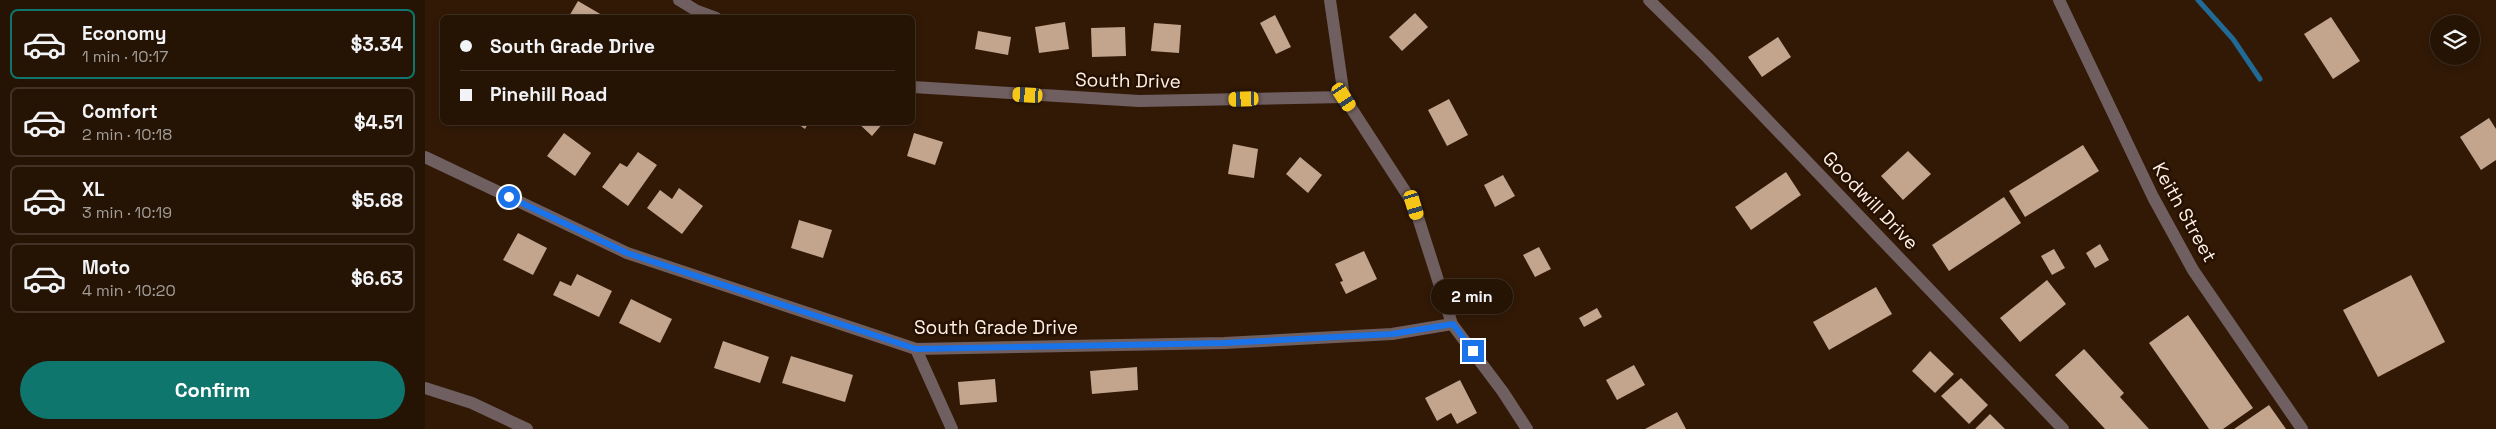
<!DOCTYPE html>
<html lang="en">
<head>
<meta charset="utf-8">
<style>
	body { margin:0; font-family:"Space Grotesk",sans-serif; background:#2d1c0e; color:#f1f3f6; height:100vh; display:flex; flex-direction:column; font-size:19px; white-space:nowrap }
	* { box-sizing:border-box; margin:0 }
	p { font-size:16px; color:#a39e9a }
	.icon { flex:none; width:28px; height:28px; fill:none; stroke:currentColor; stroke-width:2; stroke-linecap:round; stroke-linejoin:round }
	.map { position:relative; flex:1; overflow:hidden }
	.side { display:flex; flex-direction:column; background:#251304; width:425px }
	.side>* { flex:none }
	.hud { position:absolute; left:15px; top:15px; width:475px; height:110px; border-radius:8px; box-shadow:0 2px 8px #0003,0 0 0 1px #423226; display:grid; align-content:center; height:110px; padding:0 20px; background:#251304 }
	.controls { position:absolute; left:2005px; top:15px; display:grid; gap:10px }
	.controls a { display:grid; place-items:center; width:50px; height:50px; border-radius:50%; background:#251304; box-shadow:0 2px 8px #0003,0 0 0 1px #423226; font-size:25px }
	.end { position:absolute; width:22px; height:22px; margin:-11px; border:6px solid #1a73e8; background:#fff; box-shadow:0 0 0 2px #fff }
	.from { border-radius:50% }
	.bubble { position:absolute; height:35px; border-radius:18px; background:#251304; box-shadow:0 2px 8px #0003,0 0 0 1px #423226; font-size:16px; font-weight:700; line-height:35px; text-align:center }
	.car { position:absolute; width:15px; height:30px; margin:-15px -8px; border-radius:6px; box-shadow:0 0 4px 1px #0007; background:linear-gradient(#f5c518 24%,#345 0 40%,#f5c518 0 76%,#345 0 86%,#f5c518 0) }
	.hud b { display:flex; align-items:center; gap:18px; height:48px; font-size:19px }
	.hud b+b { border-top:1px solid #423226 }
	.hud i { width:12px; height:12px; background:#f1f3f6 }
	ul { padding:9px 0 0; list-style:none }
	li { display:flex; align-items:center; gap:15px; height:70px; margin:0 10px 8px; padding:0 10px; border:2px solid #423226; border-radius:8px }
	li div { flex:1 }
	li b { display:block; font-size:19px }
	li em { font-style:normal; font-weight:700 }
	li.current { border-color:#0f766e }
	li>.icon { width:45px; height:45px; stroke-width:1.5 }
	.cta { display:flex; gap:10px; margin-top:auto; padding:10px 20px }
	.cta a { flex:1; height:58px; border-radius:30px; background:#0f766e; color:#fff; font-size:20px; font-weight:700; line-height:58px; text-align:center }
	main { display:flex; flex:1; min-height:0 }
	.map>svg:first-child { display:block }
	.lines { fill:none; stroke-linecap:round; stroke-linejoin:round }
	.stream { stroke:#216a95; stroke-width:5 }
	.building { fill:#c3a48d }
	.minor { stroke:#705f60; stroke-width:12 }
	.route { stroke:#1a73e8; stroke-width:6 }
	.labels { text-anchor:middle; stroke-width:5; stroke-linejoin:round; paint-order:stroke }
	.street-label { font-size:19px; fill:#fef0e7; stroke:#261000 }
</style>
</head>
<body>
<main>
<section class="side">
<ul>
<li class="current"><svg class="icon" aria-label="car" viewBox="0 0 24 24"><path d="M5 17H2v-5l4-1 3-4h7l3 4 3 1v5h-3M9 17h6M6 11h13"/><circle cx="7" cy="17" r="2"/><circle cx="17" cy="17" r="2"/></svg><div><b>Economy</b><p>1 min · 10:17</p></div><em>$3.34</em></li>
<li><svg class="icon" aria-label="car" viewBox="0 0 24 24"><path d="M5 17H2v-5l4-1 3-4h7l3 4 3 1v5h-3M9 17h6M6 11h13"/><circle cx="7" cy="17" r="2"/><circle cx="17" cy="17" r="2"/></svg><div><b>Comfort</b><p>2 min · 10:18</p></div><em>$4.51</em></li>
<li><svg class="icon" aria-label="car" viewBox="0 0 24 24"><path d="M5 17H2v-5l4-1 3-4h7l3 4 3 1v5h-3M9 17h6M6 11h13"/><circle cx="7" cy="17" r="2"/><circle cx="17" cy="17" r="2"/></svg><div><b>XL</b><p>3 min · 10:19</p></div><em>$5.68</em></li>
<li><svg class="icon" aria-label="car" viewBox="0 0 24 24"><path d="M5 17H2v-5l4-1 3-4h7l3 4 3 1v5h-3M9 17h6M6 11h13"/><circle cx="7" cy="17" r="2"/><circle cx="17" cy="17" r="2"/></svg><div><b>Moto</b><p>4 min · 10:20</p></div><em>$6.63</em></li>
</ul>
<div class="cta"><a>Confirm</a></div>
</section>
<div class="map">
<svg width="2071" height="429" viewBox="0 0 2071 429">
	<rect width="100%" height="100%" fill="#311906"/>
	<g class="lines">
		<polyline class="stream" points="1773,0 1808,39 1835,79"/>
	</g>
	<g class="building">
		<polygon points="153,1 177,15 175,18 143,18"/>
		<polygon points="990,13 1003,27 977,51 964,37"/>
		<polygon points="850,15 866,47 851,54 835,23"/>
		<polygon points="1906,17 1935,61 1908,79 1879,34"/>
		<polygon points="640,22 644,49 614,53 610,27"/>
		<polygon points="729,23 756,25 754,53 726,51"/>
		<polygon points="700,27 701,56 667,57 666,28"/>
		<polygon points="553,31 586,37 583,55 550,49"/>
		<polygon points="1353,37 1366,57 1337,77 1323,57"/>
		<polygon points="1024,99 1043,135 1022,146 1003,110"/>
		<polygon points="2064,118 2071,129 2071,160 2056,170 2035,137"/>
		<polygon points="370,122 384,122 380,129"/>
		<polygon points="432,122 459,122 447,136"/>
		<polygon points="139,133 166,153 150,176 122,156"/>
		<polygon points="489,133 518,142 510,165 482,156"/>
		<polygon points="808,144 833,149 829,178 803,174"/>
		<polygon points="1658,145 1674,171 1600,217 1584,191"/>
		<polygon points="1483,151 1506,174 1478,200 1456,176"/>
		<polygon points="213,152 232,165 203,206 177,187 195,163 202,167"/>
		<polygon points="875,157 897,175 883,193 861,174"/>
		<polygon points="1361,172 1376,195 1326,230 1310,207"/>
		<polygon points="1078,175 1090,196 1070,207 1059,185"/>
		<polygon points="254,188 278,206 257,234 222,208 235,190 247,199"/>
		<polygon points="1579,197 1596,223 1524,271 1507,245"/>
		<polygon points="374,220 407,230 398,258 366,248"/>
		<polygon points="93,233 122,248 108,275 78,260"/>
		<polygon points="1675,244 1684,260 1670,268 1661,253"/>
		<polygon points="1114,247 1126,269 1110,277 1098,255"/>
		<polygon points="1629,249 1640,268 1627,275 1616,256"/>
		<polygon points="939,251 952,279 921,294 915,282 918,281 910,264"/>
		<polygon points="152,274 187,291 174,317 128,295 135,281 146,286"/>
		<polygon points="1986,275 2020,342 1953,377 1918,310"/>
		<polygon points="1622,280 1641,304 1595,342 1575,318"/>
		<polygon points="1451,287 1467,314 1404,350 1388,322"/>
		<polygon points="206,299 247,319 235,343 194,323"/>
		<polygon points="1172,308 1177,317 1159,327 1154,318"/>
		<polygon points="1763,315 1828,408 1798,429 1784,429 1724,343"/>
		<polygon points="298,341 344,357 335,383 289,368"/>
		<polygon points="1659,349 1699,393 1695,397 1724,429 1680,429 1630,375"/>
		<polygon points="1505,351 1529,374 1510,393 1487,371"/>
		<polygon points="366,356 428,375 420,402 357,383"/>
		<polygon points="1209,365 1220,385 1192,400 1181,380"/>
		<polygon points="712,367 713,390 667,394 665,371"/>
		<polygon points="1536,378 1563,405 1544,424 1516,396"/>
		<polygon points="570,379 572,402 535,405 533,382"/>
		<polygon points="1035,380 1052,413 1032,424 1026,413 1012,421 1000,398"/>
		<polygon points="1844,405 1861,429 1809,429"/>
		<polygon points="1252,412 1261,429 1220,429"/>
		<polygon points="1565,414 1580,429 1550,429"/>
	</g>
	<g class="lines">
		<g class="minor">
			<polyline points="254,0 272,11 291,18"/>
			<polyline points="905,0 919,97 989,205 1027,324 1078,392 1102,429"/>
			<polyline points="1224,0 1282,57 1638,429"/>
			<polyline points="1634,0 1728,197 1768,270 1877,429"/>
			<polyline points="488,87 714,101 919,97"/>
			<polyline points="0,157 202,253 491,349 799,343 967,334 1027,324"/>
			<polyline points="491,349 527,429"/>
			<polyline points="0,388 47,403 102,429"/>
		</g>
	</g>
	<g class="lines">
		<polyline class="route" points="84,197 202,253 491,349 799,343 967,334 1028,324 1048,351"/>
	</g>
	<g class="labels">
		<g class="street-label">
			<text transform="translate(703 80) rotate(1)" y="7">South Drive</text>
			<text transform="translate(1446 200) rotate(46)" y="7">Goodwill Drive</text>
			<text transform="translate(1760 212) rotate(61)" y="7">Keith Street</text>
			<text x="571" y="334">South Grade Drive</text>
		</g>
	</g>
</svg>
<div class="controls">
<a><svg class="icon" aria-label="layers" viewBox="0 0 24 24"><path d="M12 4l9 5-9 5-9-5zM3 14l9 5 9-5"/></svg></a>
</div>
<i class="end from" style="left:84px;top:197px"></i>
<i class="end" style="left:1048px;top:351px"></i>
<div class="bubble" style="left:1006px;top:279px;width:82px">2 min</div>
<i class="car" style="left:603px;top:95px;rotate:273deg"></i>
<i class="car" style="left:919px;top:97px;rotate:147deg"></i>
<i class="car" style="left:819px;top:99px;rotate:268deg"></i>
<i class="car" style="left:989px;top:205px;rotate:163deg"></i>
<div class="hud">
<b><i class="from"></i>South Grade Drive</b>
<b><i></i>Pinehill Road</b>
</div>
</div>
</main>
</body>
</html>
